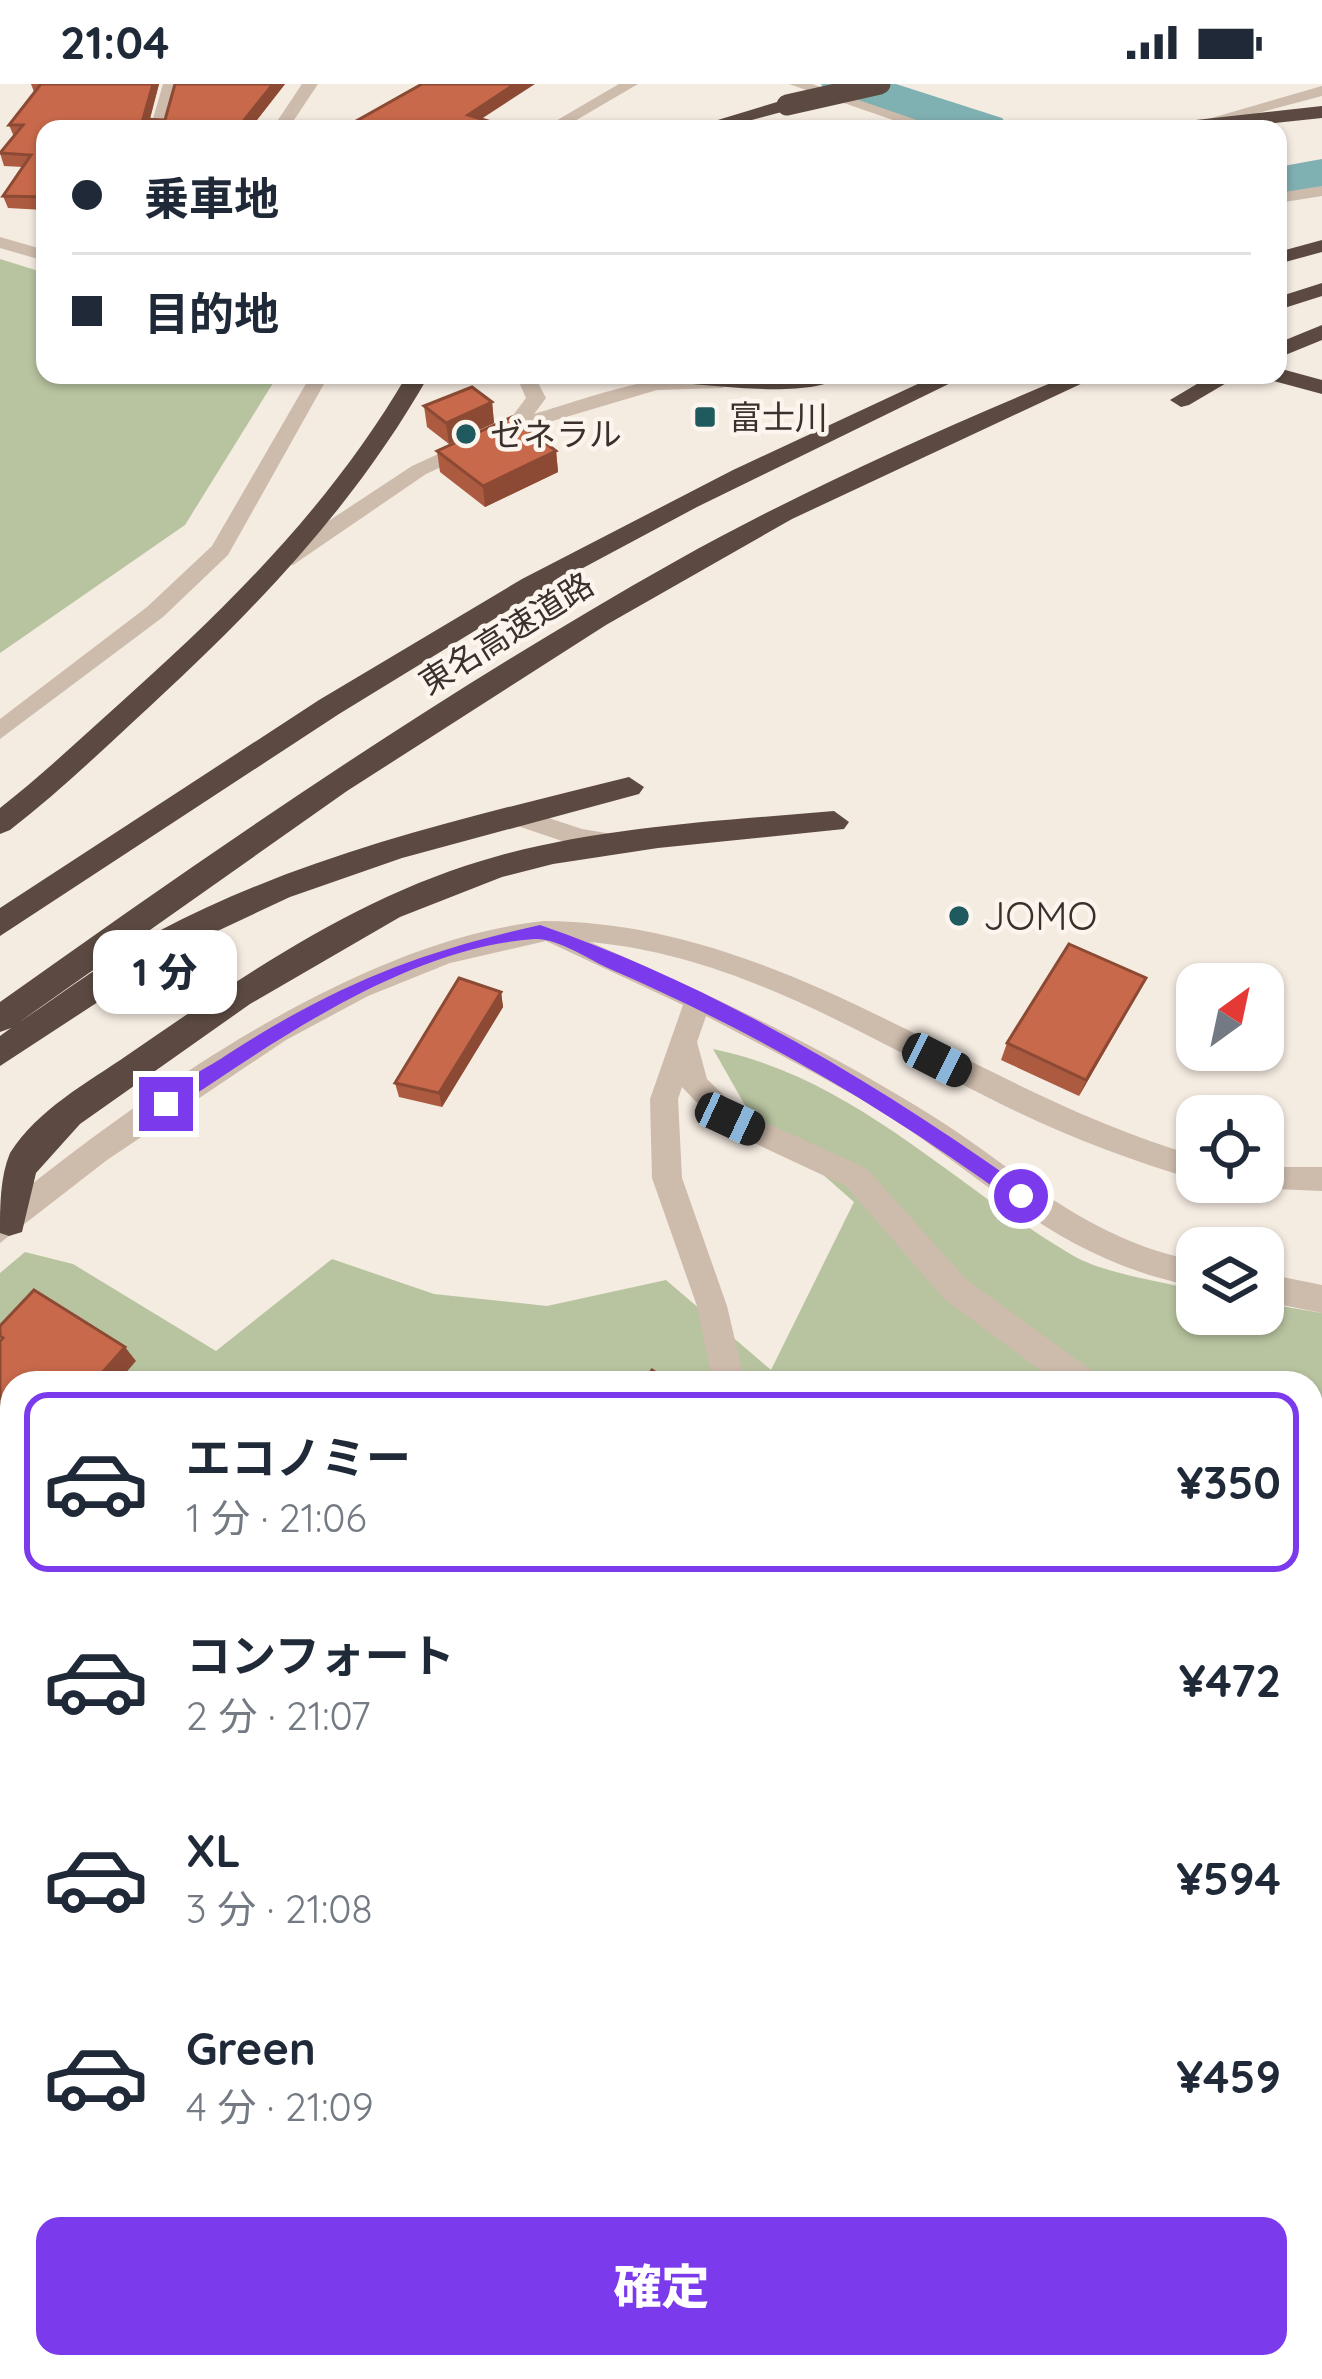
<!DOCTYPE html>
<html lang="ja">
<head>
<meta charset="utf-8">
<style>
	body { margin:0; font-family:Quicksand,"Noto Sans JP",sans-serif; background:#f6f6f7; color:#1f2937; height:100vh; display:flex; flex-direction:column; font-size:45px; white-space:nowrap }
	* { box-sizing:border-box; margin:0 }
	p { font-size:39px; color:#747a83 }
	.icon { flex:none; width:66px; height:66px; fill:none; stroke:currentColor; stroke-width:2; stroke-linecap:round; stroke-linejoin:round }
	.map { position:relative; flex:1; overflow:hidden }
	.drawer { position:absolute; left:0px; top:1287px; width:1323px; height:1008px; display:flex; flex-direction:column; background:#fff; border-radius:36px 36px 0 0; box-shadow:0 3px 9px #0004 }
	.drawer>* { flex:none }
	.top-card { position:absolute; left:36px; top:36px; width:1251px; height:264px; border-radius:24px; box-shadow:0 3px 9px #0004; display:grid; align-content:center; height:264px; padding:0 36px; background:#fff }
	.needle { width:78px; rotate:33deg }
	.fabs { position:absolute; left:1176px; top:879px; display:grid; gap:24px }
	.fabs a { display:grid; place-items:center; width:108px; height:108px; border-radius:24px; background:#fff; box-shadow:0 3px 9px #0004; font-size:60px }
	.end { position:absolute; width:54px; height:54px; margin:-27px; border:15px solid #7c3aed; background:#fff; box-shadow:0 0 0 6px #fff }
	.from { border-radius:50% }
	.bubble { position:absolute; height:84px; border-radius:24px; background:#fff; box-shadow:0 3px 9px #0004; font-size:39px; font-weight:800; line-height:84px; text-align:center }
	.car { position:absolute; width:36px; height:72px; margin:-36px -18px; border-radius:15px; box-shadow:0 0 9px 3px #0007; background:linear-gradient(#222 24%,#8ab4d8 0 40%,#222 0 76%,#8ab4d8 0 86%,#222 0) }
	.top-card b { display:flex; align-items:center; gap:42px; height:114px; font-size:45px }
	.top-card b+b { border-top:3px solid #e0e1e3 }
	.top-card i { width:30px; height:30px; background:#1f2937 }
	ul { padding:21px 0 0; list-style:none }
	li { display:flex; align-items:center; gap:36px; height:180px; margin:0 24px 18px; padding:0 12px; border:6px solid transparent; border-radius:24px }
	li div { flex:1 }
	li b { display:block; font-size:45px }
	li em { font-style:normal; font-weight:800 }
	li.current { border-color:#7c3aed }
	li>.icon { width:108px; height:108px; stroke-width:1.5 }
	.primary-button { display:flex; gap:24px; margin-top:auto; padding:24px 36px }
	.primary-button a { flex:1; height:138px; border-radius:24px; background:#7c3aed; color:#fff; font-size:48px; font-weight:800; line-height:138px; text-align:center }
	.status { display:flex; justify-content:space-between; align-items:center; height:84px; padding:0 60px; background:#fff; direction:ltr }
	.status svg { height:33px; fill:currentColor }
	.map>svg:first-child { display:block }
	.green { fill:#b8c4a0 }
	.lines { fill:none; stroke-linecap:round; stroke-linejoin:round }
	.river { fill:#7fb0b2; fill-rule:evenodd }
	.minor { fill:#cdbbac; fill-rule:evenodd }
	.highway { fill:#5c4a42; fill-rule:evenodd }
	.highway-bridge { stroke:#5c4a42; stroke-width:21 }
	.wall { fill:#ac5a40 }
	.shaded-wall { fill:#8c4a34 }
	.building { fill:#c8694b; stroke:#8c4a34; stroke-width:3 }
	.route { fill:#7c3aed }
	.poi-dot { fill:#1f5a5e; stroke:#fbf5ee; stroke-width:4.5 }
	.labels { text-anchor:middle; stroke-width:9; stroke-linejoin:round; paint-order:stroke }
	.far-poi-label { font-size:33px; fill:#3b302b; stroke:#fbf5ee; text-anchor:start }
	.far-street-label { font-size:33px; fill:#3b302b; stroke:#fbf5ee }
	.poi-label { font-size:39px; fill:#3b302b; stroke:#fbf5ee; text-anchor:start }
</style>
</head>
<body>
<div class="status"><b>21:04</b><svg viewBox="0 0 49 12"><path d="M0 12V9h3v3zM5 12V6h3v6zM10 12V3h3v9zM15 12V0h3v12zM26 1h20v11H26zM47 4h2v5h-2z"/></svg></div>
<div class="map">
<svg width="1322" height="2295" viewBox="0 0 1322 2295">
	<rect width="100%" height="100%" fill="#f4ebe1"/>
	<g class="green">
		<polygon points="0,175 45,189 45,291 278,291 185,441 0,569"/>
		<path d="M713 965C855 994 952 1101 1072 1171 1107 1191 1159 1196 1197 1207V1230H1263V1219L1322 1229V2154L1311 2145V1299L0 1301V1189L25 1168 73 1180 216 1267 332 1175 434 1210 547 1222 666 1196 771 1286 854 1118 746 1023Z"/>
		<polygon points="12,1429 12,1925 0,1937 0,1439"/>
	</g>
	<g class="lines">
		<g class="river">
			<polygon points="821,0 896,0 1002,34 1010,45 933,45 828,11"/>
			<polygon points="1322,75 1322,107 1278,115 1278,83"/>
		</g>
		<g class="minor">
			<polygon points="163,0 179,0 166,45 150,45"/>
			<polygon points="302,0 318,0 288,45 272,45"/>
			<polygon points="619,0 638,0 561,45 542,45"/>
			<polygon points="789,0 812,0 943,45 919,45"/>
			<polygon points="1322,2 1322,12 1209,42 1201,37"/>
			<polygon points="1322,102 1322,112 1278,119 1278,109"/>
			<polygon points="0,153 45,166 45,177 0,164"/>
			<polygon points="311,291 329,291 228,471 163,533 0,655 0,635 147,523 212,462"/>
			<path d="M516 291H534L546 314 534 330C575 318 696 274 731 298L722 304 657 306 522 346 426 390 293 481H277V471L412 382 508 338 526 314Z"/>
			<polygon points="515,723 582,745 630,753 633,759 621,768 580,763 506,738 506,726"/>
			<path d="M544 837C785 838 973 1008 1197 1072V1096C1128 1076 1063 1051 999 1019 867 954 741 872 590 858 703 907 813 959 918 1023 1018 1083 1077 1153 1197 1177V1203C1071 1178 1009 1115 908 1045 844 1002 774 968 706 932L697 958 707 995 740 1027 866 1084 967 1196 1095 1289 1100 1299H1058L945 1216 846 1102 720 1043 682 1003 678 1015 682 1094 727 1222 745 1299H713L697 1222 652 1094 650 1015 683 921 546 857 450 879 368 912 286 956 107 1076 0 1159V1127L27 1104C164 996 367 855 544 837Z"/>
			<polygon points="1263,1083 1322,1083 1322,1107 1253,1104 1250,1098 1263,1098"/>
			<polygon points="1263,1189 1322,1201 1322,1229 1263,1217"/>
			<polygon points="1311,1455 1322,1460 1322,1499 1311,1495"/>
			<polygon points="406,2283 450,2283 446,2295 402,2295"/>
		</g>
		<g class="highway">
			<polygon points="787,15 793,17 793,25 718,45 688,45"/>
			<polygon points="1322,22 1322,34 1219,45 1160,45 1169,39"/>
			<polygon points="1322,156 1322,168 1278,180 1278,168"/>
			<polygon points="1322,199 1322,212 1278,226 1278,213"/>
			<polygon points="1322,241 1322,256 1278,274 1278,259"/>
			<polygon points="1278,284 1322,296 1322,310 1270,296 1267,291 1278,291"/>
			<path d="M407 291H429C352 427 248 533 134 637 93 675 54 712 10 746L0 750V724C41 692 79 656 118 621 229 522 331 421 407 291Z"/>
			<path d="M660 291H844C813 316 712 301 671 298Z"/>
			<polygon points="937,291 967,291 697,423 540,507 339,630 0,852 0,824 319,616 522,495 733,386"/>
			<path d="M1070 291H1100L792 435 606 541 347 707 18 939C64 908 108 875 157 848 304 770 468 733 629 693L644 703 639 710 402 774 290 813 179 865 0 982V952L11 944 0 948V918C219 762 441 609 676 477 803 406 936 347 1070 291Z"/>
			<polygon points="1212,291 1240,291 1189,321 1181,323 1170,316"/>
			<path d="M834 727 849 738 844 745 658 764 553 780 502 793 400 833 250 920 80 1040 36 1089 22 1148 9 1152 0 1149C0 1122 0 1093 10 1069 38 1025 87 999 129 970 244 891 362 809 498 772 608 742 721 737 834 727Z"/>
		</g>
		<polyline class="highway-bridge" points="787,21 880,0"/>
	</g>
	<g class="wall">
		<polygon points="31,0 159,0 150,35 165,36 175,0 285,0 250,45 45,45 45,128 44,126 8,124 3,112 23,83 4,82 0,69 14,53 9,41 34,8"/>
		<polygon points="492,318 494,339 449,360 427,343 424,322"/>
		<polygon points="437,367 556,367 558,388 485,423 440,388"/>
		<polygon points="1146,894 1079,1012 1001,976 1007,959"/>
		<polygon points="501,908 503,923 442,1023 399,1013 395,999"/>
	</g>
	<g class="shaded-wall">
		<polygon points="153,0 159,0 147,45 143,35"/>
		<polygon points="273,0 285,0 250,45 237,45"/>
		<polygon points="515,0 535,0 469,43 468,31"/>
		<polygon points="492,318 494,339 449,360 446,339"/>
		<polygon points="556,367 558,388 485,423 483,402"/>
		<polygon points="1146,894 1137,911 1079,1012 1086,996"/>
		<polygon points="501,908 503,923 442,1023 439,1009"/>
		<polygon points="125,1263 136,1277 117,1299 93,1299"/>
		<polygon points="12,1370 12,1398 0,1411 0,1383"/>
	</g>
	<g class="building">
		<polygon points="41,0 153,0 143,35 165,36 175,0 273,0 237,45 45,45 45,113 3,112 31,71 0,69 23,41 9,41"/>
		<polygon points="422,0 515,0 468,31 488,37 475,45 342,45"/>
		<polygon points="472,303 492,318 446,339 424,322"/>
		<polygon points="512,333 556,367 483,402 437,367"/>
		<polygon points="1069,860 1146,894 1086,996 1007,959"/>
		<polygon points="459,894 501,908 439,1009 395,999"/>
		<polygon points="34,1206 125,1263 93,1299 12,1299 12,1370 0,1383 0,1257 3,1254 0,1252 0,1242"/>
		<polygon points="652,1286 671,1299 642,1299"/>
		<polygon points="472,2283 534,2283 529,2295 467,2295"/>
	</g>
	<path class="route" d="M540 841C716 902 877 999 1027 1106V1118H1014C884 1023 757 949 610 885 590 876 556 853 534 855 406 864 277 956 173 1025H160L157 1020C173 1000 204 986 225 972 331 903 417 868 540 841Z"/>
	<g class="poi-dot">
		<rect x="693" y="321" width="24" height="24" rx="6"/>
		<circle cx="466" cy="350" r="12"/>
		<circle cx="959" cy="832" r="12"/>
	</g>
	<g class="labels">
		<g class="far-poi-label">
			<text x="729" y="345">富士川</text>
			<text x="490" y="362">ゼネラル</text>
		</g>
		<g class="far-street-label">
			<text transform="translate(506 549) rotate(-32)" y="12">東名高速道路</text>
		</g>
		<g class="poi-label">
			<text x="983" y="846">JOMO</text>
		</g>
	</g>
</svg>
<div class="fabs">
<a><svg class="needle" viewBox="-14 -14 28 28"><path d="M0-13l5 13h-10z" fill="#e53935"/><path d="M0 13l5-13h-10z" fill="#747a83"/></svg></a>
<a><svg class="icon" aria-label="locate" viewBox="0 0 24 24"><circle cx="12" cy="12" r="6"/><path d="M12 2v4M12 18v4M2 12h4M18 12h4"/></svg></a>
<a><svg class="icon" aria-label="layers" viewBox="0 0 24 24"><path d="M12 4l9 5-9 5-9-5zM3 14l9 5 9-5"/></svg></a>
</div>
<i class="end from" style="left:1021px;top:1112px"></i>
<i class="end" style="left:166px;top:1020px"></i>
<div class="bubble" style="left:93px;top:846px;width:144px">1 分</div>
<i class="car" style="left:937px;top:976px;rotate:117deg"></i>
<i class="car" style="left:730px;top:1035px;rotate:115deg"></i>
<div class="top-card">
<b><i class="from"></i>乗車地</b>
<b><i></i>目的地</b>
</div>
<section class="drawer">
<ul>
<li class="current"><svg class="icon" aria-label="car" viewBox="0 0 24 24"><path d="M5 17H2v-5l4-1 3-4h7l3 4 3 1v5h-3M9 17h6M6 11h13"/><circle cx="7" cy="17" r="2"/><circle cx="17" cy="17" r="2"/></svg><div><b>エコノミー</b><p>1 分 · 21:06</p></div><em>¥350</em></li>
<li><svg class="icon" aria-label="car" viewBox="0 0 24 24"><path d="M5 17H2v-5l4-1 3-4h7l3 4 3 1v5h-3M9 17h6M6 11h13"/><circle cx="7" cy="17" r="2"/><circle cx="17" cy="17" r="2"/></svg><div><b>コンフォート</b><p>2 分 · 21:07</p></div><em>¥472</em></li>
<li><svg class="icon" aria-label="car" viewBox="0 0 24 24"><path d="M5 17H2v-5l4-1 3-4h7l3 4 3 1v5h-3M9 17h6M6 11h13"/><circle cx="7" cy="17" r="2"/><circle cx="17" cy="17" r="2"/></svg><div><b>XL</b><p>3 分 · 21:08</p></div><em>¥594</em></li>
<li><svg class="icon" aria-label="car" viewBox="0 0 24 24"><path d="M5 17H2v-5l4-1 3-4h7l3 4 3 1v5h-3M9 17h6M6 11h13"/><circle cx="7" cy="17" r="2"/><circle cx="17" cy="17" r="2"/></svg><div><b>Green</b><p>4 分 · 21:09</p></div><em>¥459</em></li>
</ul>
<div class="primary-button"><a>確定</a></div>
</section>
</div>
</body>
</html>
